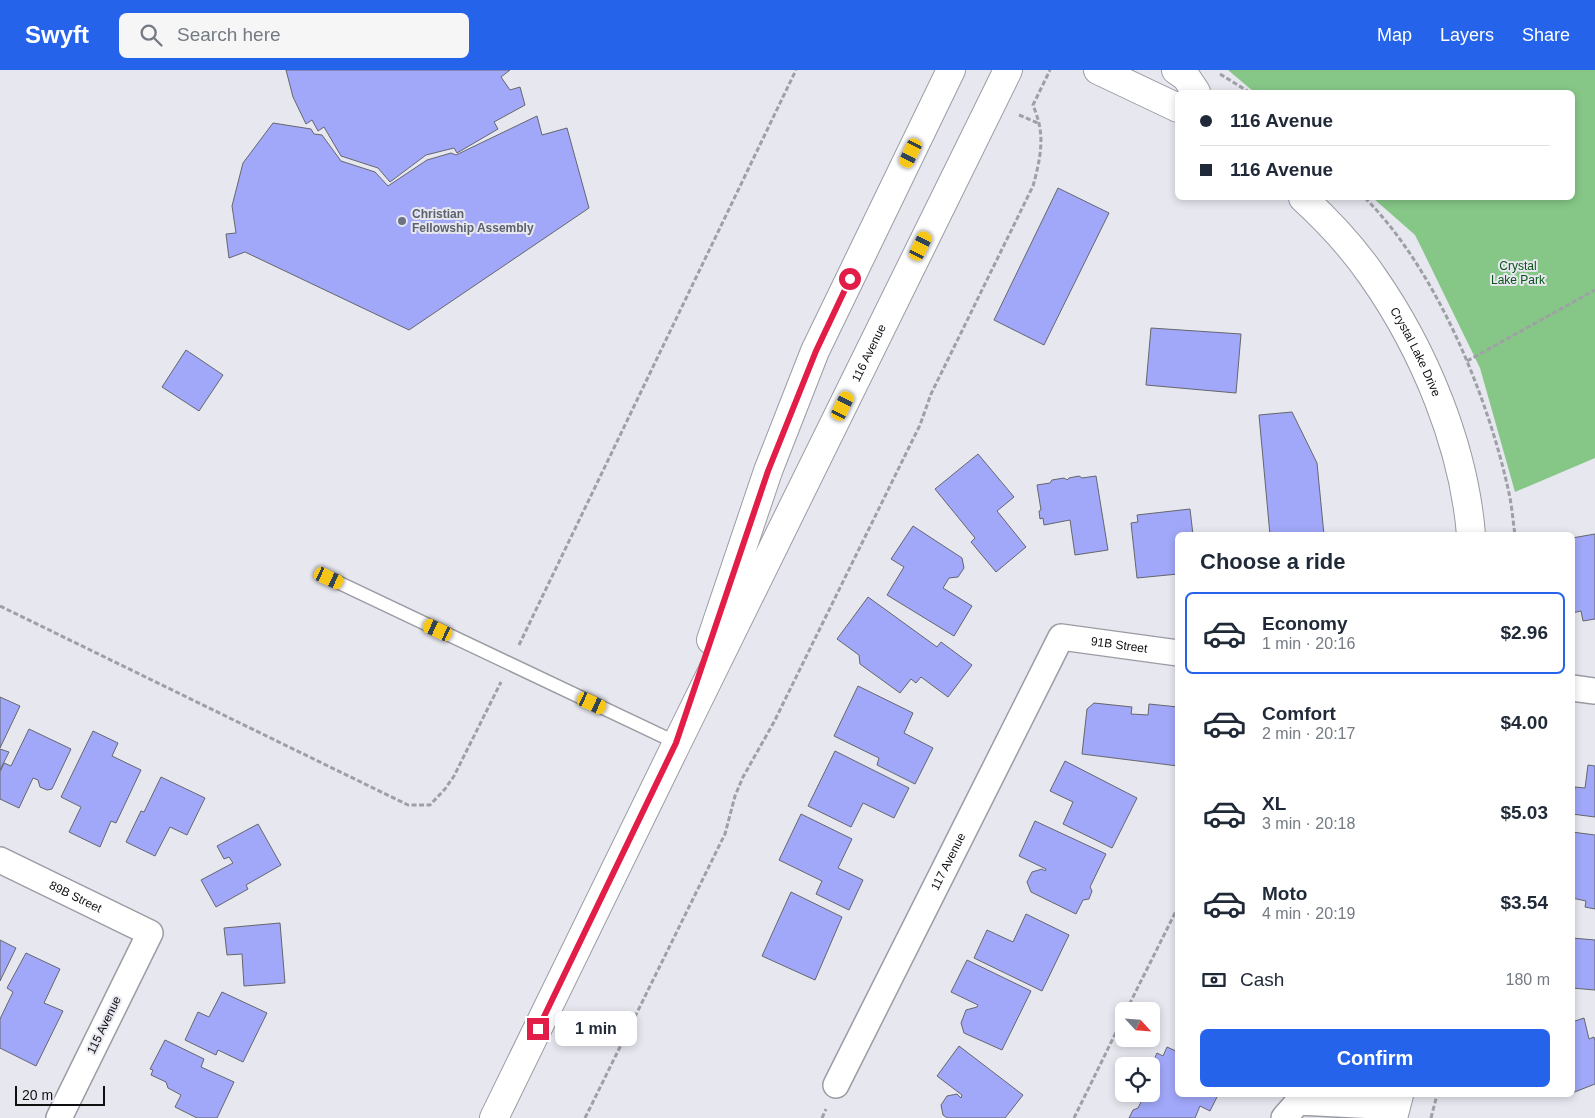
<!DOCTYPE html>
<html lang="en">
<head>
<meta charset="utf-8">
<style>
	body { margin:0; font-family:Arial,sans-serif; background:#f6f6f7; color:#1f2937; height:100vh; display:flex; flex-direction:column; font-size:19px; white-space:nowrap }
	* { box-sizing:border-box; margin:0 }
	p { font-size:16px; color:#747a83 }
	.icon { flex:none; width:28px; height:28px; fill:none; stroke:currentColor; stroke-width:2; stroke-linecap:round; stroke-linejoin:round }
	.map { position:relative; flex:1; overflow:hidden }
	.panel { position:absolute; left:1175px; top:462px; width:400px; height:565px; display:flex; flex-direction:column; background:#fff; border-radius:8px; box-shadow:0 2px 8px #0003 }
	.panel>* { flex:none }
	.hud { position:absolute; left:1175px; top:20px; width:400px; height:110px; border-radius:8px; box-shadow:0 2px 8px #0003; display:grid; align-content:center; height:110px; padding:0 25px; background:#fff }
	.needle { width:32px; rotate:116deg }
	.tools { position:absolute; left:1115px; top:932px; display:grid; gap:10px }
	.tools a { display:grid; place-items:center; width:45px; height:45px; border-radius:8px; background:#fff; box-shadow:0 2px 8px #0003; font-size:25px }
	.scale { position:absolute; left:15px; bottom:12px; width:90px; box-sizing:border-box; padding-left:5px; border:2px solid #0f0f12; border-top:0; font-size:14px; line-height:18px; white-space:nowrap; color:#0f0f12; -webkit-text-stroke:4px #e6e7ef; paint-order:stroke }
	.end { position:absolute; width:22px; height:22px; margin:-11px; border:6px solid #e11d48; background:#fff; box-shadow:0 0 0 2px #fff }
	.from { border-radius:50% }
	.bubble { position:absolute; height:35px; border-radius:8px; background:#fff; box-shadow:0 2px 8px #0003; font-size:16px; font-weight:700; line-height:35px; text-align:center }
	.car { position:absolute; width:15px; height:30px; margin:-15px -8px; border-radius:6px; box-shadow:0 0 4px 1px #0007; background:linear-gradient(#f5c518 24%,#345 0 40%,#f5c518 0 76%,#345 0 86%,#f5c518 0) }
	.hud b { display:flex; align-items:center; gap:18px; height:48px; font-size:19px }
	.hud b+b { border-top:1px solid #e0e1e3 }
	.hud i { width:12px; height:12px; background:#1f2937 }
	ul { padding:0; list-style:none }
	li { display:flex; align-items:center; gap:15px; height:82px; margin:0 10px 8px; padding:0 15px; border:2px solid transparent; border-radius:8px }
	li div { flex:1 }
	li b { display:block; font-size:19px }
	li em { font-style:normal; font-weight:700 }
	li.current { border-color:#2563eb }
	li>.icon { width:45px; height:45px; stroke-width:1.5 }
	h2 { padding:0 25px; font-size:22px; line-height:60px }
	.pay { display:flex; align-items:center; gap:12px; height:55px; padding:0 25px; font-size:19px }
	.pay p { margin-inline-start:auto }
	.action { display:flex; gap:10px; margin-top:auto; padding:10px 25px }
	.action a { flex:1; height:58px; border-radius:8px; background:#2563eb; color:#fff; font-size:20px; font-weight:700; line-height:58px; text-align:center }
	header { display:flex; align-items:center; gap:30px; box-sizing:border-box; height:70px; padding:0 25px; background:#2563eb; color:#fff }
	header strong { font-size:24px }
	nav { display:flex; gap:28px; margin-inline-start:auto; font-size:18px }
	.search { width:350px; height:45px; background:#f6f6f7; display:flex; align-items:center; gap:12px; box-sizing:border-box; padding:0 18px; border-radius:8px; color:#747a83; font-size:19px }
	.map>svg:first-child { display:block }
	.green { fill:#86c787 }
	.building { fill:#a1a8f9; stroke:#65666c }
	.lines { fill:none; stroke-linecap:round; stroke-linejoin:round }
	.service-casing { stroke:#9b9ca3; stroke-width:15 }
	.minor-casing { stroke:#9b9ca3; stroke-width:28 }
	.tertiary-casing { stroke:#9b9ca3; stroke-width:30 }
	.secondary-casing { stroke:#9b9ca3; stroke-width:30 }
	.path { stroke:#9fa0a6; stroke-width:3; stroke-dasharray:5 2.5; stroke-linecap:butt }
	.service { stroke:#fff; stroke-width:12 }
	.minor { stroke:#fff; stroke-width:25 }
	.tertiary { stroke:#fff; stroke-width:28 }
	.secondary { stroke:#fff; stroke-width:28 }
	.route { stroke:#e11d48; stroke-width:6 }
	.worship-dot { fill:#6b7280; stroke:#e6e7ef; stroke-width:2 }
	.labels { text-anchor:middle; stroke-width:4; stroke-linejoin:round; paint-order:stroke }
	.worship-label { font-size:12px; font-weight:bold; fill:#5b616d; stroke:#e6e7ef; text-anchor:start }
	.park-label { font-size:12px; fill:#0a5517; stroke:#e6e7ef }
	.street-label { font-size:12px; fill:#0f0f12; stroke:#e6e7ef }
</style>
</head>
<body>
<header>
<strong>Swyft</strong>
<div class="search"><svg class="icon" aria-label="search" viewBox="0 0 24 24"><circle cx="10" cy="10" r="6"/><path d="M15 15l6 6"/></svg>Search here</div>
<nav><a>Map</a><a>Layers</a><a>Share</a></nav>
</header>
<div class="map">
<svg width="1595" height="1048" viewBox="0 0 1595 1048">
	<rect width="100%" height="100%" fill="#e6e7ef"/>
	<polygon class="green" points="1228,0 1595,0 1595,388 1515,422 1480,298 1422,179 1415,165 1373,128 1572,128 1572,22 1254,22"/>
	<g class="building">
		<polygon points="286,0 510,0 501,7 510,20 520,17 525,35 494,52 498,59 457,83 454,78 426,85 390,112 378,98 341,86 324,57 318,61 312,50 306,54 293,27"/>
		<polygon points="537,46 542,65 567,58 589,138 409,260 245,182 229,188 226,164 236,163 232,136 243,93 273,53 311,59 314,64 322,65 341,91 375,102 388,116 427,90 451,83 456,85"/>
		<polygon points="1058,118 1109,143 1044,275 994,250"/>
		<polygon points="1151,258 1241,264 1236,323 1146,315"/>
		<polygon points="186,280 223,305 199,341 162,317"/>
		<polygon points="1292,342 1317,393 1324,465 1270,465 1259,345"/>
		<polygon points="978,384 1014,427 997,441 1026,477 996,502 971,472 975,468 935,419"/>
		<polygon points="1079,406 1082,408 1096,406 1108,480 1075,485 1070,450 1044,455 1043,448 1040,449 1039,441 1041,440 1037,415 1050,413 1052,410 1064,408 1067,410 1069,408"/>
		<polygon points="1190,439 1193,465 1178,465 1178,504 1137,508 1131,453 1138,452 1137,445"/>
		<polygon points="913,456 962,488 964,498 958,507 949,508 943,518 972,536 954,566 887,525 904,497 891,489"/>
		<polygon points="1595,464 1595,549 1583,551 1581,541 1572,543 1572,468"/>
		<polygon points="868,527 937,577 941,572 972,595 948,627 921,607 916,613 911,609 900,623 860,594 859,585 837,569"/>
		<polygon points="858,616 913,643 904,663 933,678 915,714 877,695 879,688 834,666"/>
		<polygon points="0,627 20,636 0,678"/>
		<polygon points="1094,633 1132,637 1131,644 1148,645 1149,634 1178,637 1178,696 1082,684 1087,639"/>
		<polygon points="29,659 71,679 52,719 47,720 40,717 38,710 33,708 19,738 0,729 0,702 4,693 11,696"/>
		<polygon points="93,661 118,673 112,686 141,700 116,753 111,751 100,777 69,762 81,737 61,727"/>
		<polygon points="0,679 9,682 0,700"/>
		<polygon points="835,681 909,718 894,748 863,733 851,757 808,736"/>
		<polygon points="1065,691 1137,728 1112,778 1063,754 1073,732 1050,721"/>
		<polygon points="1588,695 1595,696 1595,747 1572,744 1575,717 1585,718"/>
		<polygon points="161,707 205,728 187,765 170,757 155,786 126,772 141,741 144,742"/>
		<polygon points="801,744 852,769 838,798 863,810 849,840 816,824 822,811 779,790"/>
		<polygon points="1035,751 1106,784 1090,817 1092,821 1089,829 1083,830 1076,844 1031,822 1027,812 1032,802 1042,799 1045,801 1046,799 1019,786"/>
		<polygon points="258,754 281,795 246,815 248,819 216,837 201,810 233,793 229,787 224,789 217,776"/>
		<polygon points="1572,762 1595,765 1595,839 1585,837 1586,831 1572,828"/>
		<polygon points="791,822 842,847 815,910 762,886"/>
		<polygon points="1026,844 1069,865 1042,921 974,888 987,860 1013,872"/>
		<polygon points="280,853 285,913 244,916 242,884 227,885 224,858"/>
		<polygon points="1572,868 1595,870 1595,920 1572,918"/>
		<polygon points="0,870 16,878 0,911"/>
		<polygon points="26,883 60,899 44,933 63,941 36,996 0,978 0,949 13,922 7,918"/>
		<polygon points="967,890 1031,921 1002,980 964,963 961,953 966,940 977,937 978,935 951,922"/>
		<polygon points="222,922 267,943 243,992 218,980 216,985 185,970 198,942 209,947"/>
		<polygon points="1584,948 1589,969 1594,967 1595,971 1595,1014 1572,1023 1572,952"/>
		<polygon points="165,970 204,989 201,997 234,1012 217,1048 197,1048 175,1037 181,1025 168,1018 166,1012 151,1005 153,1000 150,999"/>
		<polygon points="959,976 1023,1025 1005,1048 947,1048 943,1045 941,1035 947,1026 957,1024 961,1028 962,1025 937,1006"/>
		<polygon points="1167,977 1178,982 1178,1025 1218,1025 1210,1041 1200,1036 1195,1048 1129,1048 1133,1040 1138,1038 1145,1024 1151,1024 1151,1011 1155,1003 1151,1001 1151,996 1157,983 1163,986"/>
	</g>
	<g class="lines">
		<g class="service-casing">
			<polyline id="service" points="329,508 677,673"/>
		</g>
		<g class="minor-casing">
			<g id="minor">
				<polyline points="1572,618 1595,621"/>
				<path id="s1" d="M0 790 150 863 59 1048"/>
				<path id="s2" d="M836 1015 1061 567 1178 583"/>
				<polyline points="1284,1048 1298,1032 1396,1037"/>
			</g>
		</g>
		<g class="tertiary-casing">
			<g id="tertiary">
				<polyline points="1098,0 1178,38"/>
				<path id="s3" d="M1303 128C1328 151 1354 179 1373 207 1424 280 1464 376 1471 465"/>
				<polyline points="1393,1048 1399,1025"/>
			</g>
		</g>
		<g class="secondary-casing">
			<g id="secondary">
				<polyline points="1176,0 1186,7 1196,22"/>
				<polyline points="711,570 768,401 815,281 951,0"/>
				<path id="s4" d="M494 1048 677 673 1008 0"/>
			</g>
		</g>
		<g class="path">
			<polyline points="1220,4 1249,22"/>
			<polyline points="1019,45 1038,53"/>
			<path d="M1365 128C1436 199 1488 326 1509 423 1512 437 1513 451 1515 465"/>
			<polyline points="1467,291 1595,220"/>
			<polyline points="0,536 408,735 430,735 445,719 454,706 501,612"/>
			<polyline points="519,575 796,0"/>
			<polyline points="1126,941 1178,837"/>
			<path d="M585 1048 725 764 735 726 743 707 774 652 920 355 931 324 1033 116C1038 98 1043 77 1040 59 1039 51 1036 43 1033 35L1050 0"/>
			<polyline points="822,1048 826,1039"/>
			<polyline points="1074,1048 1124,946"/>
			<polyline points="1431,1048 1437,1025"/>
		</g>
		<use href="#service" class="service"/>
		<use href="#minor" class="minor"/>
		<use href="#tertiary" class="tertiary"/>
		<use href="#secondary" class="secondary"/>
	</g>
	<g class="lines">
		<polyline class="route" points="538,959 676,673 768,401 816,281 850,209"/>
	</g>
	<circle class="worship-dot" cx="402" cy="151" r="5"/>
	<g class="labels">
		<g class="worship-label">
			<text x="412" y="148">Christian<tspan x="412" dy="14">Fellowship Assembly</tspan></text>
		</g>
		<g class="park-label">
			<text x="1518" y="200">Crystal<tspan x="1518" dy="14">Lake Park</tspan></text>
		</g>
		<g class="street-label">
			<text dy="4" stroke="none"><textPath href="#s4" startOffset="852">116 Avenue</textPath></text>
			<text dy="4" stroke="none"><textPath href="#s3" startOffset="192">Crystal Lake Drive</textPath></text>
			<text dy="4" stroke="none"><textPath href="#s2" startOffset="560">91B Street</textPath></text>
			<text dy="4" stroke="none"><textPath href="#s2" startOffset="250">117 Avenue</textPath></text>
			<text dy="4" stroke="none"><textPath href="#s1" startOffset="84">89B Street</textPath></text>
			<text transform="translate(104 955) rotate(-64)" y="4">115 Avenue</text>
		</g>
	</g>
</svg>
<div class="tools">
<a><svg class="needle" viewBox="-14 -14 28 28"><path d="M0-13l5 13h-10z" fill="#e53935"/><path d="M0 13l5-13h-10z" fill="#747a83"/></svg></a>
<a><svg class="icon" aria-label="locate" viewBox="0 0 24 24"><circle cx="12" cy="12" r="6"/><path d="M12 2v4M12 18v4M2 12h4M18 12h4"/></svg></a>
</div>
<div class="scale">20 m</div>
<i class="end from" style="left:850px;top:209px"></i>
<i class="end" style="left:538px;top:959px"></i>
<div class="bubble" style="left:555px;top:941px;width:82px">1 min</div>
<i class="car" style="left:911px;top:83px;rotate:206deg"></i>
<i class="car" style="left:921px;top:176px;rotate:26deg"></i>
<i class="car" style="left:843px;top:336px;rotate:26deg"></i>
<i class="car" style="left:329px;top:508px;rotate:115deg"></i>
<i class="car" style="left:438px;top:560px;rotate:295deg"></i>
<i class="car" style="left:592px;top:633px;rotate:115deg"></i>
<div class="hud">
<b><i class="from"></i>116 Avenue</b>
<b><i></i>116 Avenue</b>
</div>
<section class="panel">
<h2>Choose a ride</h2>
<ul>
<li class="current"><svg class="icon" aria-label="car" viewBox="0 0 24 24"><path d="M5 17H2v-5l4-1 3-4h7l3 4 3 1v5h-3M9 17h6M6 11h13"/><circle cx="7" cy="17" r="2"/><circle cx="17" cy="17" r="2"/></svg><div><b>Economy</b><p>1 min · 20:16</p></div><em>$2.96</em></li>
<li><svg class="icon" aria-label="car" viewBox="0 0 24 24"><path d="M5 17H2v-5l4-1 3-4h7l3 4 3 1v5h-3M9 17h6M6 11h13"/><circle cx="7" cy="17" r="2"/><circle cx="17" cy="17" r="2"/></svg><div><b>Comfort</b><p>2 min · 20:17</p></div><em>$4.00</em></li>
<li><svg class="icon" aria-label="car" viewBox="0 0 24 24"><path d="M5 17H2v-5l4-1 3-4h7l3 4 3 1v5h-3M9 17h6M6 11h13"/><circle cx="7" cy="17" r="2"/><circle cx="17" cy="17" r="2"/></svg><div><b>XL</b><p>3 min · 20:18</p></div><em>$5.03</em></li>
<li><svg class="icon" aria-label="car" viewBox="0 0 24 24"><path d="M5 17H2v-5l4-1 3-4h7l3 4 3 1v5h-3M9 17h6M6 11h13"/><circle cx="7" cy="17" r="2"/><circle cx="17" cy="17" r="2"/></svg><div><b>Moto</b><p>4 min · 20:19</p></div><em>$3.54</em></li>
</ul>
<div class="pay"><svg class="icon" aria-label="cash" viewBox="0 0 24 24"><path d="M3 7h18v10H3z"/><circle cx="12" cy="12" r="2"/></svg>Cash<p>180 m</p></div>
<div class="action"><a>Confirm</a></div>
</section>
</div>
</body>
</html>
